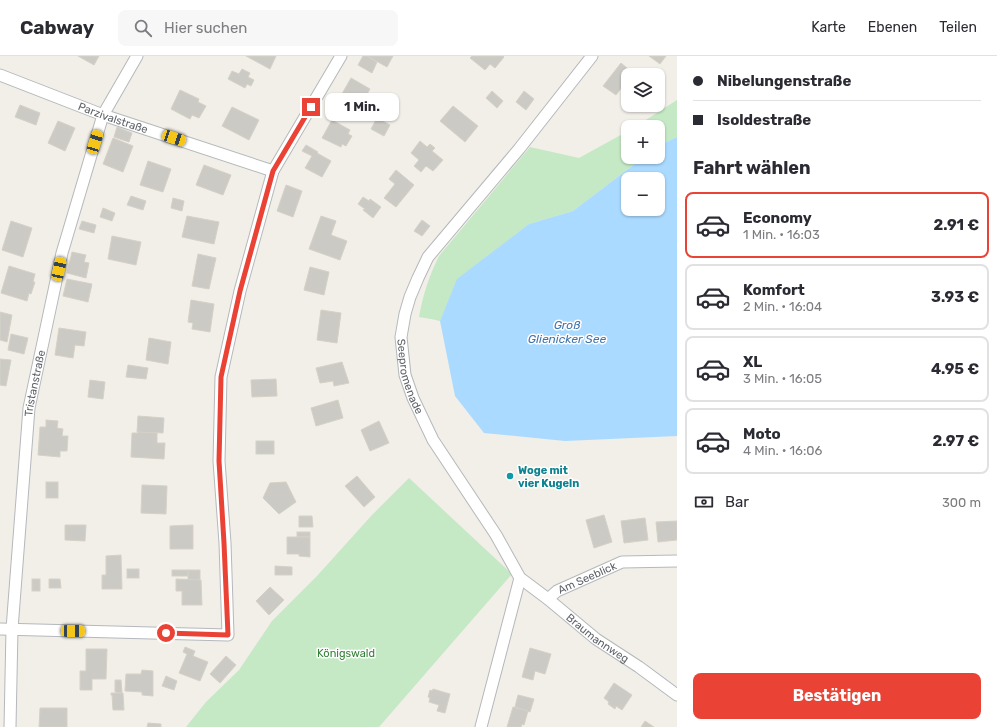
<!DOCTYPE html>
<html lang="de">
<head>
<meta charset="utf-8">
<style>
	body { margin:0; font-family:Rubik,sans-serif; background:#f7f7f7; color:#2b2b33; height:100vh; display:flex; flex-direction:column; font-size:15px; white-space:nowrap }
	* { box-sizing:border-box; margin:0 }
	p { font-size:13px; color:#7c7c81 }
	.icon { flex:none; width:22px; height:22px; fill:none; stroke:currentColor; stroke-width:2; stroke-linecap:round; stroke-linejoin:round }
	.map { position:relative; flex:1; overflow:hidden }
	.panel { display:flex; flex-direction:column; background:#fff; width:320px }
	.panel>* { flex:none }
	.banner { display:grid; align-content:center; height:88px; padding:0 16px; background:#fff }
	.tools { position:absolute; left:621px; top:12px; display:grid; gap:8px }
	.tools a { display:grid; place-items:center; width:44px; height:44px; border-radius:8px; background:#fff; box-shadow:0 1px 3px #0004; font-size:20px }
	.end { position:absolute; width:18px; height:18px; margin:-9px; border:5px solid #ea4335; background:#fff; box-shadow:0 0 0 2px #fff }
	.from { border-radius:50% }
	.bubble { position:absolute; height:28px; border-radius:8px; background:#fff; box-shadow:0 1px 3px #0004; font-size:13px; font-weight:700; line-height:28px; text-align:center }
	.car { position:absolute; width:12px; height:24px; margin:-12px -6px; border-radius:5px; box-shadow:0 0 3px 1px #0007; background:linear-gradient(#f5c518 24%,#345 0 40%,#f5c518 0 76%,#345 0 86%,#f5c518 0) }
	.banner b { display:flex; align-items:center; gap:14px; height:38px; font-size:15px }
	.banner b+b { border-top:1px solid #e1e1e2 }
	.banner i { width:10px; height:10px; background:#2b2b33 }
	ul { padding:0; list-style:none }
	li { display:flex; align-items:center; gap:12px; height:66px; margin:0 8px 6px; padding:0 8px; border:2px solid #e1e1e2; border-radius:8px }
	li div { flex:1 }
	li b { display:block; font-size:15px }
	li em { font-style:normal; font-weight:700 }
	li.selected { border-color:#ea4335 }
	li>.icon { width:36px; height:36px; stroke-width:1.5 }
	h2 { padding:0 16px; font-size:18px; line-height:48px }
	.pay { display:flex; align-items:center; gap:10px; height:44px; padding:0 16px; font-size:15px }
	.pay p { margin-inline-start:auto }
	.button { display:flex; gap:8px; margin-top:auto; padding:8px 16px }
	.button a { flex:1; height:46px; border-radius:8px; background:#ea4335; color:#fff; font-size:16px; font-weight:700; line-height:46px; text-align:center }
	header { display:flex; align-items:center; gap:24px; box-sizing:border-box; height:56px; padding:0 20px; background:#fff; border-bottom:1px solid #e1e1e2 }
	header strong { font-size:19px }
	nav { display:flex; gap:22px; margin-inline-start:auto; font-size:14px }
	.search { width:280px; height:36px; background:#f7f7f7; display:flex; align-items:center; gap:10px; box-sizing:border-box; padding:0 14px; border-radius:8px; color:#7c7c81; font-size:15px }
	main { display:flex; flex:1; min-height:0 }
	.map>svg:first-child { display:block }
	.green { fill:#c5e8c5 }
	.water { fill:#aadaff; fill-rule:evenodd }
	.building { fill:#cccac5; stroke:#d6d1c6 }
	.lines { fill:none; stroke-linecap:round; stroke-linejoin:round }
	.minor-casing { stroke:#b5b8bc; stroke-width:13 }
	.minor { stroke:#fff; stroke-width:11 }
	.route { stroke:#ea4335; stroke-width:5 }
	.culture-dot { fill:#0f9aa8; stroke:#fff; stroke-width:1.5 }
	.labels { text-anchor:middle; stroke-width:3; stroke-linejoin:round; paint-order:stroke }
	.street-label { font-size:11px; fill:#5f6368; stroke:#fff }
	.culture-label { font-size:11px; font-weight:bold; fill:#0d838f; stroke:#fff; text-anchor:start }
	.park-label { font-size:11px; fill:#348238; stroke:#fff }
	.water-label { font-size:12px; font-style:italic; fill:#4174aa; stroke:#fff }
</style>
</head>
<body>
<header>
<strong>Cabway</strong>
<div class="search"><svg class="icon" aria-label="search" viewBox="0 0 24 24"><circle cx="10" cy="10" r="6"/><path d="M15 15l6 6"/></svg>Hier suchen</div>
<nav><a>Karte</a><a>Ebenen</a><a>Teilen</a></nav>
</header>
<main>
<div class="map">
<svg width="677" height="671" viewBox="0 0 677 671">
	<rect width="100%" height="100%" fill="#f1efe8"/>
	<g class="green">
		<polygon points="677,44 677,81 658,90 658,71 635,71"/>
		<path d="M628 75V101H644L573 155 529 168 458 223 440 265 431 263 419 261C423 239 429 220 439 200L530 91 579 102Z"/>
		<polygon points="409,422 512,518 379,671 186,671 206,646 239,614 272,565 317,520 372,459"/>
	</g>
	<path class="water" d="M677 81V380L565 385 484 377 455 340 440 265 457 223 529 168 573 155 644 101H658V90ZM628 123H658V153H628Z"/>
	<g class="building">
		<polygon points="78,0 99,0 94,9"/>
		<polygon points="246,0 276,0 270,13"/>
		<polygon points="363,0 367,0 377,6 372,17 358,9"/>
		<polygon points="367,0 393,0 387,11"/>
		<polygon points="472,0 503,0 504,1 495,12 490,8 485,14 470,2"/>
		<polygon points="649,0 666,0 660,8"/>
		<polygon points="621,7 633,17 631,19 628,19 628,23 616,39 603,30"/>
		<polygon points="242,13 250,17 248,21 254,24 251,30 247,28 245,32 228,23 232,15 239,18"/>
		<polygon points="351,22 370,33 358,54 339,43"/>
		<polygon points="180,34 199,43 198,46 206,50 199,62 192,59 190,63 171,53"/>
		<polygon points="492,35 503,45 497,52 486,42"/>
		<polygon points="524,35 534,43 526,54 516,46"/>
		<polygon points="20,49 40,57 36,69 15,61"/>
		<polygon points="453,50 478,70 465,86 440,65"/>
		<polygon points="232,51 259,64 249,84 222,70"/>
		<polygon points="377,62 390,69 384,80 371,73"/>
		<polygon points="332,64 350,74 348,78 352,80 346,90 342,88 341,91 322,82"/>
		<polygon points="58,65 75,72 65,95 48,87"/>
		<polygon points="117,71 132,77 129,86 114,81"/>
		<polygon points="113,82 133,90 123,116 103,108"/>
		<polygon points="420,85 427,91 430,88 435,92 432,95 443,104 433,115 426,110 421,116 414,110 419,104 411,97"/>
		<polygon points="306,89 318,96 317,97 331,105 322,121 305,112 312,100 302,95"/>
		<polygon points="148,105 171,113 163,136 140,129"/>
		<polygon points="204,109 231,119 223,139 196,129"/>
		<polygon points="396,114 414,129 396,151 384,142 395,128 389,123"/>
		<polygon points="286,129 302,135 293,161 277,155"/>
		<polygon points="131,140 146,145 143,154 127,149"/>
		<polygon points="363,141 369,145 370,143 381,151 373,162 363,154 365,153 358,148"/>
		<polygon points="173,142 184,145 182,155 171,152"/>
		<polygon points="103,152 115,157 112,165 100,161"/>
		<polygon points="187,160 219,166 214,188 182,181"/>
		<polygon points="321,160 336,165 331,179 347,185 340,204 309,193"/>
		<polygon points="422,164 430,170 422,180 414,175"/>
		<polygon points="11,165 32,172 23,201 2,194"/>
		<polygon points="82,165 96,169 94,177 79,173"/>
		<polygon points="112,180 141,186 136,209 108,203"/>
		<polygon points="72,196 86,199 84,206 89,207 86,222 67,217"/>
		<polygon points="198,198 216,202 209,233 192,230"/>
		<polygon points="9,210 35,218 33,226 35,226 31,238 29,237 27,245 1,237"/>
		<polygon points="310,211 329,216 324,239 304,234"/>
		<polygon points="67,223 92,228 88,246 63,240"/>
		<polygon points="191,244 214,248 210,276 192,273 193,267 188,266"/>
		<polygon points="321,254 341,257 337,287 317,284"/>
		<polygon points="0,256 12,259 7,286 0,284"/>
		<polygon points="59,272 86,276 84,290 75,289 73,302 55,299"/>
		<polygon points="11,278 28,282 24,298 8,294"/>
		<polygon points="149,282 171,286 168,308 146,304"/>
		<polygon points="0,303 11,304 6,330 0,329"/>
		<polygon points="342,306 349,327 334,330 333,325 320,327 316,312"/>
		<polygon points="128,309 148,312 146,323 126,321"/>
		<polygon points="276,323 277,340 252,341 251,324"/>
		<polygon points="90,324 105,326 103,343 88,341"/>
		<polygon points="338,344 343,362 316,370 311,352"/>
		<polygon points="138,360 164,362 163,377 137,376"/>
		<polygon points="46,364 58,365 57,372 63,373 62,380 68,380 67,395 60,395 60,401 38,399 40,371 46,371"/>
		<polygon points="379,365 389,387 370,395 361,374"/>
		<polygon points="138,376 157,377 157,387 165,387 164,403 131,401 132,377 138,377"/>
		<rect x="256" y="385" width="18" height="13"/>
		<polygon points="357,420 375,441 364,451 345,430"/>
		<rect x="46" y="426" width="12" height="16"/>
		<polygon points="286,426 296,446 279,458 263,442 270,427"/>
		<polygon points="142,429 167,430 166,458 141,457"/>
		<polygon points="604,459 612,486 594,492 586,464"/>
		<polygon points="299,460 312,460 313,471 299,471"/>
		<polygon points="645,462 648,484 624,487 621,465"/>
		<polygon points="677,465 677,484 658,486 656,466"/>
		<polygon points="65,469 86,469 85,485 65,484"/>
		<polygon points="193,469 193,493 170,493 170,470"/>
		<rect x="297" y="476" width="13" height="5"/>
		<polygon points="287,481 310,481 310,501 299,500 299,498 287,498"/>
		<polygon points="121,499 122,533 102,533 102,519 106,519 106,500"/>
		<polygon points="275,510 292,511 292,519 275,519"/>
		<rect x="127" y="513" width="12" height="9"/>
		<rect x="172" y="514" width="16" height="6"/>
		<rect x="188" y="514" width="12" height="10"/>
		<rect x="32" y="523" width="8" height="12"/>
		<polygon points="49,523 60,523 61,532 49,532"/>
		<polygon points="176,523 201,524 202,549 182,549 182,535 176,535"/>
		<polygon points="270,531 284,544 269,559 256,545"/>
		<polygon points="185,591 195,595 193,600 208,606 200,625 179,617 187,598 183,596"/>
		<polygon points="530,592 551,598 545,618 535,615 533,624 522,621"/>
		<polygon points="86,593 107,593 106,623 92,623 92,634 80,634 80,615 86,615"/>
		<polygon points="226,600 236,609 220,627 210,618"/>
		<polygon points="142,614 153,615 153,640 142,639 142,636 125,635 126,618 141,618"/>
		<polygon points="166,620 177,625 174,634 162,630"/>
		<polygon points="115,624 121,624 122,637 115,636"/>
		<polygon points="614,627 632,639 622,654 616,650 615,653 608,648 609,646 604,642"/>
		<polygon points="433,633 450,638 445,657 437,655 439,649 429,646 430,642 428,641 430,634 432,635"/>
		<polygon points="111,637 123,637 124,654 113,654 112,639 111,639"/>
		<polygon points="518,639 534,643 530,656 515,651"/>
		<polygon points="513,651 528,655 524,669 522,668 521,671 507,671"/>
		<polygon points="40,652 67,652 67,671 39,671"/>
		<polygon points="645,665 654,671 641,671"/>
		<polygon points="148,667 161,668 161,671 147,671"/>
	</g>
	<g class="lines">
		<g class="minor-casing">
			<g id="minor">
				<path id="s1" d="M592 0 519 93 428 201 418 222 410 241 405 258 401 281 405 319 413 342 433 384 496 479 520 522 548 543 596 583 639 611 677 639"/>
				<path id="s2" d="M0 19 103 59 273 115"/>
				<path id="s3" d="M548 543 557 535 622 506 677 505"/>
				<polyline points="0,573 228,579 225,487 219,405 221,321 240,235 273,115 341,0"/>
				<path id="s4" d="M10 671 12 573 29 352 62 197 103 59 137 0"/>
				<polyline points="481,671 520,522"/>
			</g>
		</g>
		<use href="#minor" class="minor"/>
	</g>
	<g class="lines">
		<polyline class="route" points="166,577 228,579 224,487 219,405 221,321 240,235 273,115 311,51"/>
	</g>
	<circle class="culture-dot" cx="510" cy="420" r="4"/>
	<g class="labels">
		<g class="street-label">
			<text dy="4" stroke="none"><textPath href="#s2" startOffset="121">Parzivalstraße</textPath></text>
			<text dy="4" stroke="none"><textPath href="#s1" startOffset="385">Seepromenade</textPath></text>
			<text dy="4" stroke="none"><textPath href="#s4" startOffset="345">Tristanstraße</textPath></text>
			<text dy="4" stroke="none"><textPath href="#s3" startOffset="45">Am Seeblick</textPath></text>
			<text dy="4" stroke="none"><textPath href="#s1" startOffset="715">Braumannweg</textPath></text>
		</g>
		<g class="culture-label">
			<text x="518" y="418">Woge mit<tspan x="518" dy="13">vier Kugeln</tspan></text>
		</g>
		<g class="park-label">
			<text x="346" y="601">Königswald</text>
		</g>
		<g class="water-label">
			<text x="567" y="273">Groß<tspan x="567" dy="14">Glienicker See</tspan></text>
		</g>
	</g>
</svg>
<div class="tools">
<a><svg class="icon" aria-label="layers" viewBox="0 0 24 24"><path d="M12 4l9 5-9 5-9-5zM3 14l9 5 9-5"/></svg></a>
<a>+</a>
<a>−</a>
</div>
<i class="end from" style="left:166px;top:577px"></i>
<i class="end" style="left:311px;top:51px"></i>
<div class="bubble" style="left:325px;top:37px;width:74px">1 Min.</div>
<i class="car" style="left:174px;top:82px;rotate:108deg"></i>
<i class="car" style="left:95px;top:86px;rotate:17deg"></i>
<i class="car" style="left:59px;top:213px;rotate:12deg"></i>
<i class="car" style="left:73px;top:575px;rotate:91deg"></i>
</div>
<section class="panel">
<div class="banner">
<b><i class="from"></i>Nibelungenstraße</b>
<b><i></i>Isoldestraße</b>
</div>
<h2>Fahrt wählen</h2>
<ul>
<li class="selected"><svg class="icon" aria-label="car" viewBox="0 0 24 24"><path d="M5 17H2v-5l4-1 3-4h7l3 4 3 1v5h-3M9 17h6M6 11h13"/><circle cx="7" cy="17" r="2"/><circle cx="17" cy="17" r="2"/></svg><div><b>Economy</b><p>1 Min. · 16:03</p></div><em>2.91 €</em></li>
<li><svg class="icon" aria-label="car" viewBox="0 0 24 24"><path d="M5 17H2v-5l4-1 3-4h7l3 4 3 1v5h-3M9 17h6M6 11h13"/><circle cx="7" cy="17" r="2"/><circle cx="17" cy="17" r="2"/></svg><div><b>Komfort</b><p>2 Min. · 16:04</p></div><em>3.93 €</em></li>
<li><svg class="icon" aria-label="car" viewBox="0 0 24 24"><path d="M5 17H2v-5l4-1 3-4h7l3 4 3 1v5h-3M9 17h6M6 11h13"/><circle cx="7" cy="17" r="2"/><circle cx="17" cy="17" r="2"/></svg><div><b>XL</b><p>3 Min. · 16:05</p></div><em>4.95 €</em></li>
<li><svg class="icon" aria-label="car" viewBox="0 0 24 24"><path d="M5 17H2v-5l4-1 3-4h7l3 4 3 1v5h-3M9 17h6M6 11h13"/><circle cx="7" cy="17" r="2"/><circle cx="17" cy="17" r="2"/></svg><div><b>Moto</b><p>4 Min. · 16:06</p></div><em>2.97 €</em></li>
</ul>
<div class="pay"><svg class="icon" aria-label="cash" viewBox="0 0 24 24"><path d="M3 7h18v10H3z"/><circle cx="12" cy="12" r="2"/></svg>Bar<p>300 m</p></div>
<div class="button"><a>Bestätigen</a></div>
</section>
</main>
</body>
</html>
